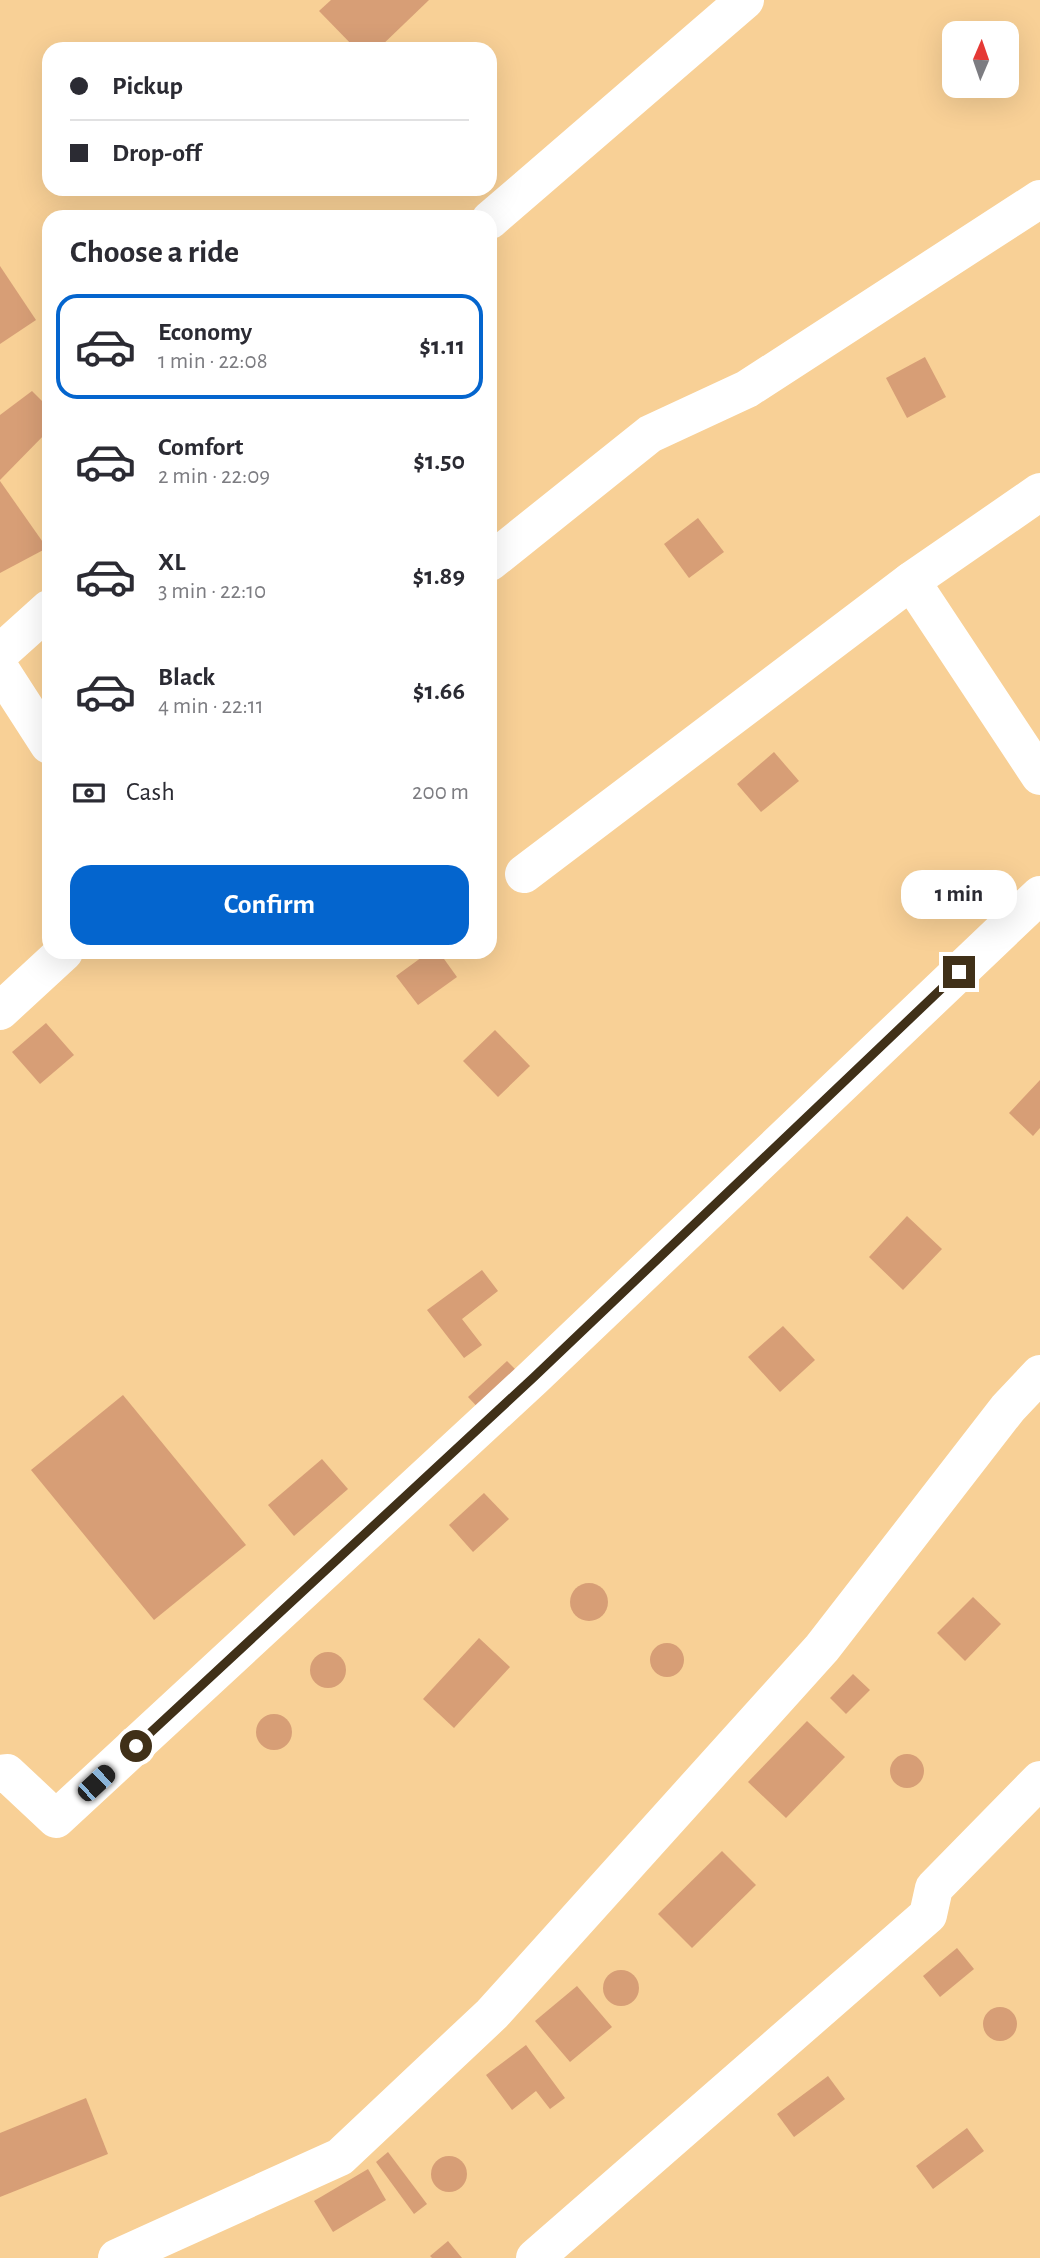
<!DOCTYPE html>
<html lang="en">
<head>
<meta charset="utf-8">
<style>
	body { margin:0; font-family:"Alegreya Sans",sans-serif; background:#f7f7f7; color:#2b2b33; height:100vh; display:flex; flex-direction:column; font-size:26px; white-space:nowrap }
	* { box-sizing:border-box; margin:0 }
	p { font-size:23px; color:#7c7c81 }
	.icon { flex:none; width:38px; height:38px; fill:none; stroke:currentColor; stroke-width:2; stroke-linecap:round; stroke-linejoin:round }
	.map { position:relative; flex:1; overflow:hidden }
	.sheet { position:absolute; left:42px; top:210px; width:455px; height:749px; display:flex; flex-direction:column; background:#fff; border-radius:21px; box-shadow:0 7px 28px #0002 }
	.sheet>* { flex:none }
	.guide { position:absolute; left:42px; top:42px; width:455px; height:154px; border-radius:21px; box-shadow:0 7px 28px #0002; display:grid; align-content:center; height:154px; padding:0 28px; background:#fff }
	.needle { width:46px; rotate:2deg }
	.buttons { position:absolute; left:942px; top:21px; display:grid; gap:14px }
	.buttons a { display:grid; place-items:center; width:77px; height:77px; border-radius:14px; background:#fff; box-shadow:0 7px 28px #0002; font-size:35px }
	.end { position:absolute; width:32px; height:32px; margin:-16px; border:9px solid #403018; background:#fff; box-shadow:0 0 0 4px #fff }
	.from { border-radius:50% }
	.bubble { position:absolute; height:49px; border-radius:21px; background:#fff; box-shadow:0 7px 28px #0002; font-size:23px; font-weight:600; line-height:49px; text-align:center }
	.car { position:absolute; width:21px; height:42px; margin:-21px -10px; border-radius:9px; box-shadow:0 0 5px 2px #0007; background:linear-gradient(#222 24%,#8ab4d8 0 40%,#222 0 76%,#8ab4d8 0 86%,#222 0) }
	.guide b { display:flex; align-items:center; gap:24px; height:66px; font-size:26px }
	.guide b+b { border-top:2px solid #e1e1e2 }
	.guide i { width:18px; height:18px; background:#2b2b33 }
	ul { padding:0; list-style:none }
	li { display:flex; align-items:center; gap:21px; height:105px; margin:0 14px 10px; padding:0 14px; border:4px solid transparent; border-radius:21px }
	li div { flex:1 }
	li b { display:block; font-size:26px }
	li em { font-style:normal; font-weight:600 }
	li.active { border-color:#0465ce }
	li>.icon { width:63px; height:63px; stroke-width:1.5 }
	h2 { padding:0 28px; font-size:32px; line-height:84px }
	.pay { display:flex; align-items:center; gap:18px; height:77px; padding:0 28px; font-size:26px }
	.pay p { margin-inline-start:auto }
	.button { display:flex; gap:14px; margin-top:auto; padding:14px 28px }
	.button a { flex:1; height:80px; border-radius:21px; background:#0465ce; color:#fff; font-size:28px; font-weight:600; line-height:80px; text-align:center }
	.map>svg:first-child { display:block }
	.building { fill:#d79e76 }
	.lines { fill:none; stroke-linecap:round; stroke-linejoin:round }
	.minor { stroke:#fff; stroke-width:38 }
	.route { stroke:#403018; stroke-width:9 }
</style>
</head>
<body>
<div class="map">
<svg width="1040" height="2258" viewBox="0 0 1040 2258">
	<rect width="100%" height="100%" fill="#f8d096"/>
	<g class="building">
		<polygon points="331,0 429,0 378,49 356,49 319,11"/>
		<polygon points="0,266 36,320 0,344"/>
		<polygon points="925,357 946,397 907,418 886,378"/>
		<polygon points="32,391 49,408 49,430 0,480 0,415"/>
		<polygon points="0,481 47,548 0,573"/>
		<polygon points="698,518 724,552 689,578 664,544"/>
		<polygon points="774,752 799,781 761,812 737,784"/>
		<polygon points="429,952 439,952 457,977 418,1005 396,976"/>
		<polygon points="46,1023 74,1055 40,1084 12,1052"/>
		<polygon points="495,1030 530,1066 498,1097 463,1061"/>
		<polygon points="1040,1080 1040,1128 1033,1136 1009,1113"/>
		<polygon points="907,1216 942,1249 903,1290 869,1257"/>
		<polygon points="482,1270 498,1291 462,1319 482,1345 464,1358 427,1310"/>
		<polygon points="783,1326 815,1360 780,1392 748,1357"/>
		<polygon points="507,1361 524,1378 485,1415 468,1397"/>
		<polygon points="123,1395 246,1545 154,1620 31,1470"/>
		<polygon points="322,1459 348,1489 294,1536 268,1505"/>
		<polygon points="484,1493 509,1519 473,1552 449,1525"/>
		<circle cx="589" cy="1602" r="19"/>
		<polygon points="973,1597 1001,1624 965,1661 937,1633"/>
		<polygon points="479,1638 510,1667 454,1728 423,1699"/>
		<circle cx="667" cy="1660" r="17"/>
		<circle cx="328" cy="1670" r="18"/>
		<polygon points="853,1674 870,1690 846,1714 830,1698"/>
		<circle cx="274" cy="1732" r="18"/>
		<polygon points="807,1721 845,1757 786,1818 748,1782"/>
		<circle cx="907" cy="1771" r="17"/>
		<polygon points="722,1851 756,1885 692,1948 658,1914"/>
		<polygon points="957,1948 974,1969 940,1997 923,1976"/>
		<circle cx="621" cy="1988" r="18"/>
		<polygon points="577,1986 612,2027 570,2062 535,2021"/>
		<circle cx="1000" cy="2024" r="17"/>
		<polygon points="526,2045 565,2098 550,2109 536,2091 512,2110 486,2075"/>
		<polygon points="828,2076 845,2099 794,2137 777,2114"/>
		<polygon points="86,2098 108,2154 0,2197 0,2133"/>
		<polygon points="967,2128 984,2151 933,2189 916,2166"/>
		<polygon points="388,2152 427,2204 414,2214 376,2162"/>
		<circle cx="449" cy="2174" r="18"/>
		<polygon points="368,2169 386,2200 333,2232 314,2201"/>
		<polygon points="448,2241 462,2258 432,2258 430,2256"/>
	</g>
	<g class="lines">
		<g class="minor">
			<polyline points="490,220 745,0"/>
			<polyline points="490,562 650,434 747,389 1040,199"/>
			<polyline points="911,581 1040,776"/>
			<polyline points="0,653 49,609"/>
			<polyline points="0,669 49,745"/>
			<polyline points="524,874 911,581 1040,492"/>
			<polyline points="0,1011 64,952"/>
			<polyline points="0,1774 7,1773 56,1819 534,1377 1040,895"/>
			<polyline points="117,2258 340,2157 492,2014 822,1648 1008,1408 1040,1374"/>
			<polyline points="535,2258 928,1915 934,1888 1040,1780"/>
		</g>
	</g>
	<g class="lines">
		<polyline class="route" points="136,1746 534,1377 959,972"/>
	</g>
</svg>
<div class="buttons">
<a><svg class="needle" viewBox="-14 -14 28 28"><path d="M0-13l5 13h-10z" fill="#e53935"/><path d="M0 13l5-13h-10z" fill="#7c7c81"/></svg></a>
</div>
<i class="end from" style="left:136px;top:1746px"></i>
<i class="end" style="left:959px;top:972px"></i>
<div class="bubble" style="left:901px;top:870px;width:116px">1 min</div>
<i class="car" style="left:96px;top:1783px;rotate:47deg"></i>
<div class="guide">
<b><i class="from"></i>Pickup</b>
<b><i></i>Drop-off</b>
</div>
<section class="sheet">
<h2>Choose a ride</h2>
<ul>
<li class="active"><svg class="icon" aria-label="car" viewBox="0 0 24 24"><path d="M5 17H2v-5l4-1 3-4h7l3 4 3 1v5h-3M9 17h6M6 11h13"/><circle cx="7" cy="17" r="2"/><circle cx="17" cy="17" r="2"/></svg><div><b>Economy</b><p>1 min · 22:08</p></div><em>$1.11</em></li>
<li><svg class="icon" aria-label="car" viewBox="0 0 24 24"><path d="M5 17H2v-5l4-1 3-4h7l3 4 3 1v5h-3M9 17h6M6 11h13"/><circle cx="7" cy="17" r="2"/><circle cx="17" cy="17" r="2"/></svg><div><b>Comfort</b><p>2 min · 22:09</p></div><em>$1.50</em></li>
<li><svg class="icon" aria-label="car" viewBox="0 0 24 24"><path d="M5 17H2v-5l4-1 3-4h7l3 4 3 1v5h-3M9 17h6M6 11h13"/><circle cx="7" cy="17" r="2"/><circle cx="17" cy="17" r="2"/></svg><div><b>XL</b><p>3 min · 22:10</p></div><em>$1.89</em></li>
<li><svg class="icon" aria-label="car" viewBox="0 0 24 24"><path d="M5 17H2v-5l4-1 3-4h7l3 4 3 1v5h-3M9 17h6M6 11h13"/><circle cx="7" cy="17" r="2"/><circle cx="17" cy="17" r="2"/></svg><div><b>Black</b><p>4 min · 22:11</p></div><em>$1.66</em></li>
</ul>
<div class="pay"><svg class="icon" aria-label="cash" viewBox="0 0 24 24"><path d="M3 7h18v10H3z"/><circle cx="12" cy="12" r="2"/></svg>Cash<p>200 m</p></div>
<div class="button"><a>Confirm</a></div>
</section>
</div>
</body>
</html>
